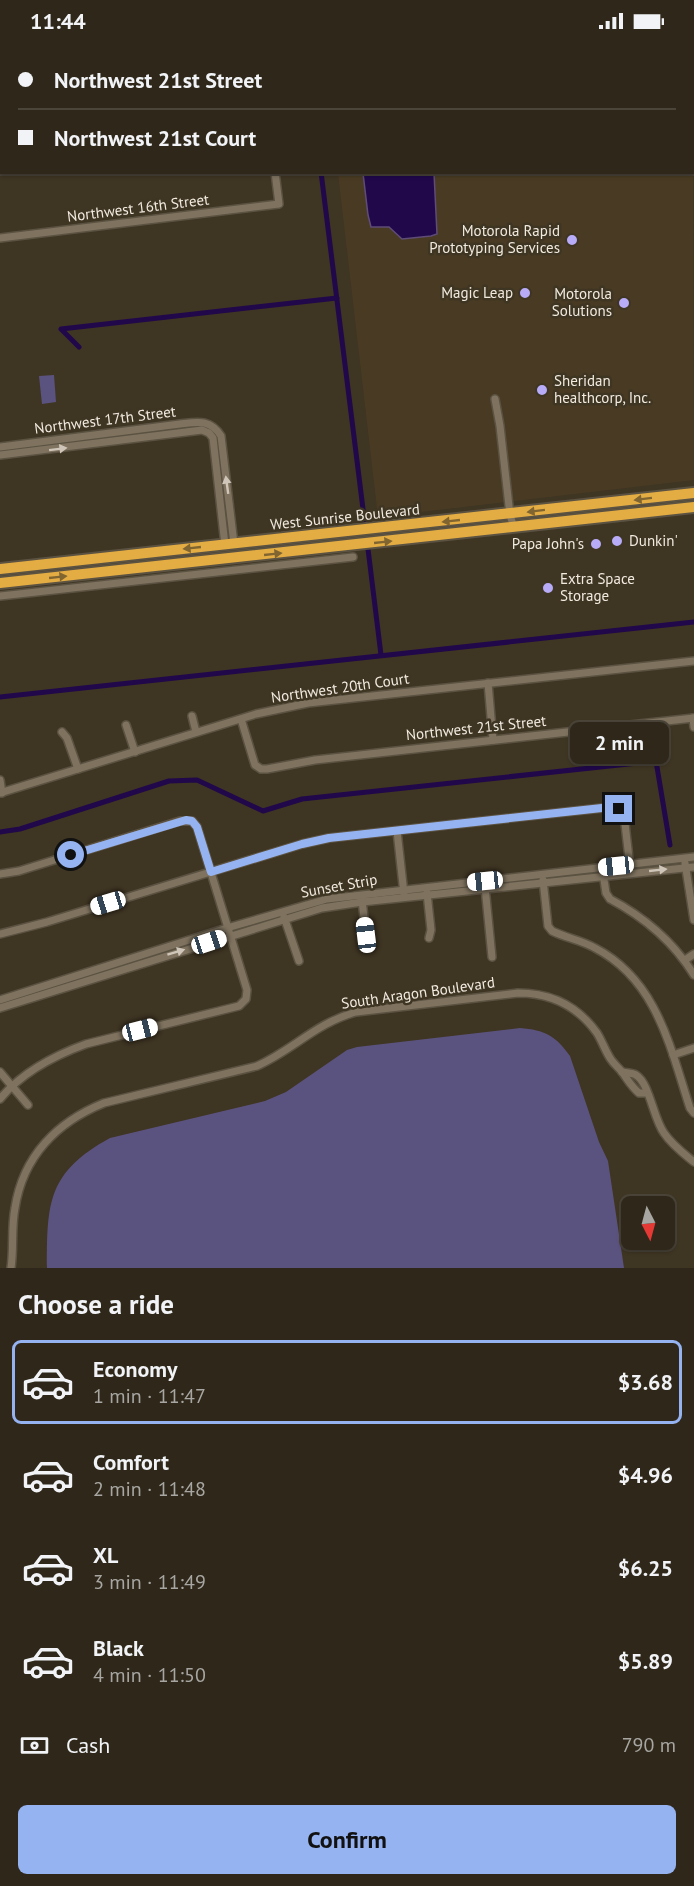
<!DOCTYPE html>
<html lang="en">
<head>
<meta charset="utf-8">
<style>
	body { margin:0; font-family:"PT Sans",sans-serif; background:#3b3427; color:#f1f3f6; height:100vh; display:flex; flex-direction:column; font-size:22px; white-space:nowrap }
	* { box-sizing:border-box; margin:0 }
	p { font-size:20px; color:#a7a6a2 }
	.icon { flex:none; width:33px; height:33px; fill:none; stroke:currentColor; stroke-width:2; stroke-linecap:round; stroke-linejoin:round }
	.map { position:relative; height:1226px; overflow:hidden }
	.side { display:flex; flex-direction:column; background:#2f281a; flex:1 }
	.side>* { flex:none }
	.guide { position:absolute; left:0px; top:0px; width:694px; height:132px; box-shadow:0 2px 4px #0004,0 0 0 2px #4a4439; display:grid; align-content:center; height:132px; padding:0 18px; background:#2f281a }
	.needle { width:39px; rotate:174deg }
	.fabs { position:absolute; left:621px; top:1154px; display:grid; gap:12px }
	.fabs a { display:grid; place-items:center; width:54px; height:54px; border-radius:9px; background:#2f281a; box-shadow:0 2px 4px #0004,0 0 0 2px #4a4439; font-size:30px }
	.end { position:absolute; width:27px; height:27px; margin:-14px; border:8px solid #95b2f1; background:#111; box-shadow:0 0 0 3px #111 }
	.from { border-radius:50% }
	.bubble { position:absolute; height:42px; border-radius:9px; background:#2f281a; box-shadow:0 2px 4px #0004,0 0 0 2px #4a4439; font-size:20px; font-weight:800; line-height:42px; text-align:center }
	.car { position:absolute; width:18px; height:36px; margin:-18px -9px; border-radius:8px; box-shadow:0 0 4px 2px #0007; background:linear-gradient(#fff 24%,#345 0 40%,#fff 0 76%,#345 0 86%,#fff 0) }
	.guide b { display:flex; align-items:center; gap:21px; height:57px; font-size:22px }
	.guide b+b { border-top:2px solid #4a4439 }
	.guide i { width:15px; height:15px; background:#f1f3f6 }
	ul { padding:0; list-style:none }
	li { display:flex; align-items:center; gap:18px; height:84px; margin:0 12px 9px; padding:0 6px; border:3px solid transparent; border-radius:9px }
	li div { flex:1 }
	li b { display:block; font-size:22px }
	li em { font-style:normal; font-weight:800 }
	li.on { border-color:#95b2f1 }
	li>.icon { width:54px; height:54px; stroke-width:1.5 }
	h2 { padding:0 18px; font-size:27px; line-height:72px }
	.pay { display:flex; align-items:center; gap:15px; height:66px; padding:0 18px; font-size:22px }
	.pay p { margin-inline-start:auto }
	.cta { display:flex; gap:12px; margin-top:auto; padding:12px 18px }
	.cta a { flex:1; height:69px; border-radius:9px; background:#95b2f1; color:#111; font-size:24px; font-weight:800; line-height:69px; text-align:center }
	.status { display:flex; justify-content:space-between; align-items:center; height:42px; padding:0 30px; background:#2f281a; direction:ltr }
	.status svg { height:16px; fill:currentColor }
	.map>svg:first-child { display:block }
	.built { fill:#493b23 }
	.green { fill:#5b537f }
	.water { fill:#21084a; stroke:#5f4c77; stroke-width:1.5 }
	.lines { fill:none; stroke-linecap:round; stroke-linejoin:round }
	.canal { stroke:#21084a; stroke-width:5 }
	.minor-casing { stroke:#5b5242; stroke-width:10 }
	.highway-casing { stroke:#5b5242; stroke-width:14 }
	.minor { stroke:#7f735f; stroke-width:7 }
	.highway { stroke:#e4ad43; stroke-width:10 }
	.oneway { fill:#cfc6b9 }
	.oneway2 { fill:#816530 }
	.route { stroke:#95b2f1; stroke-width:8 }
	.poi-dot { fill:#b8abf7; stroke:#3f3523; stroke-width:2 }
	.labels { text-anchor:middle; stroke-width:5; stroke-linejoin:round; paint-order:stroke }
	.street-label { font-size:15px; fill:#f1eadf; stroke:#3f3523 }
	.poi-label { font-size:15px; fill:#f1eadf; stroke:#3f3523; text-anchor:end }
</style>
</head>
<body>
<div class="status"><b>11:44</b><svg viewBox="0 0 49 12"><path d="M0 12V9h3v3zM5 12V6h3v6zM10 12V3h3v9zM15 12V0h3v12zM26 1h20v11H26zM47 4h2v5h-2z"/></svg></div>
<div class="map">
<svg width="694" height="1226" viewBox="0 0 694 1226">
	<rect width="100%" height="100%" fill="#3f3523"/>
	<polygon class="built" points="693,19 694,438 378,475 338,131 693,130"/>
	<g class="green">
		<polygon points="54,333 56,360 42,362 39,334"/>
		<path d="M520 986C545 988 556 994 570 1014L599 1100 608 1119 624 1226H47C47 1160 48 1130 110 1096L265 1059 286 1050 347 1008 357 1005Z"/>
	</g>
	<polygon class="water" points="363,131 434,131 437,192 431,194 402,197 389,185 371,185 368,173"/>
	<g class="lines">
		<g class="canal">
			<polyline points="305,0 306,2"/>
			<polyline points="321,130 365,483"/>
			<polyline points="79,305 61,287 337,256"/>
			<polyline points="368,507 381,613"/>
			<polyline points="0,655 694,580"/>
			<polyline points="0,790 20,787 169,739 197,738 263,769 302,757 656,719 670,803"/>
		</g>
		<g class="minor-casing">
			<g id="minor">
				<polyline points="260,0 260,2"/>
				<polyline points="353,0 353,2"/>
				<polyline points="492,0 493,2"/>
				<polyline points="622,0 622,2"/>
				<polyline points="693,8 694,8"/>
				<polyline points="693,15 694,15"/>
				<polyline points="0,61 2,61"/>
				<polyline points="0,127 2,127"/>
				<polyline points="0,196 279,162 275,130"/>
				<polyline points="495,357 500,384 510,473 514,486"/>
				<path d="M0 405 180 382C198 380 210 377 221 394L234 502"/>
				<polyline points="0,413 202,388 209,391 213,396 225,503"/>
				<polyline points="0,554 353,515"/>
				<polyline points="488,641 493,698"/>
				<polyline points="192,674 196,690"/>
				<polyline points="693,676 694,685"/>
				<polyline points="241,677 255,723 261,727 267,727 315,718 694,676"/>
				<polyline points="126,683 135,710"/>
				<polyline points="62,690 67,696 78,727"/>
				<polyline points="0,738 2,751"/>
				<polyline points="0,751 256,672 308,661 694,619"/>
				<polyline points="397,789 404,852"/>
				<polyline points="685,821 694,878"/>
				<path d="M603 831 606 851 610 857C644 875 673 899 694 933"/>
				<path d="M0 832 19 829 180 779H192L197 785 247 948 246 957 239 964 86 1002C53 1014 22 1030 0 1057"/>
				<path d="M543 838 548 884 552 889C566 896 581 898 595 906 657 938 670 1005 690 1066L694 1071"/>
				<polyline points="485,845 492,915"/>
				<polyline points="427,851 431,888 429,896"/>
				<polyline points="362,858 366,893 364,903"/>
				<polyline points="284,875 299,919"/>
				<polyline points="0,892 47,880 302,802 329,796 611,765 619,767 624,773 630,825"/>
				<polyline points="685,918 694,912"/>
				<polyline points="0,958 227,886 327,857 694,815"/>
				<polyline points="0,966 322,866 362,860 694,825"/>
				<polyline points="673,1013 694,1006"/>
				<polyline points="0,1030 28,1063"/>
				<path d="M622 1030C626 1031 632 1031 636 1033 650 1042 653 1076 664 1091 672 1103 683 1111 694 1120"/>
				<path d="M11 1226C14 1206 11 1186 15 1166 23 1114 57 1080 104 1061L257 1024C293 1008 316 981 356 970L518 951C551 951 577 963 597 991 602 999 605 1008 610 1016 613 1021 618 1025 622 1030 628 1038 631 1044 639 1051H647"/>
			</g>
		</g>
		<g class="highway-casing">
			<g id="highway">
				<polyline points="0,527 694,451"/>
				<polyline points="0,541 694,465"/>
			</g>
		</g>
		<use href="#minor" class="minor"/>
		<use href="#highway" class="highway"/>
	</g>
	<defs><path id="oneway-solid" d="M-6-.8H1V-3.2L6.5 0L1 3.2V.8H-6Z" transform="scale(1.5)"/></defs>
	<g class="oneway">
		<use href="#oneway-solid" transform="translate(58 407) rotate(-7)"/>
		<use href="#oneway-solid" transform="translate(227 443) rotate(-98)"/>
		<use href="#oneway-solid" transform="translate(658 828) rotate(-6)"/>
		<use href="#oneway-solid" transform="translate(176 910) rotate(-17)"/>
	</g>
	<g class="oneway2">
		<use href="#oneway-solid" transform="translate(643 457) rotate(173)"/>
		<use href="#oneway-solid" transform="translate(536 469) rotate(173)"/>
		<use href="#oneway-solid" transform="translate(451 479) rotate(174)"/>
		<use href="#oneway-solid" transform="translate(383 500) rotate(-6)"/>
		<use href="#oneway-solid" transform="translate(192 506) rotate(174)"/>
		<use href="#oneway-solid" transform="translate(273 512) rotate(-6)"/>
		<use href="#oneway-solid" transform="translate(58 535) rotate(-6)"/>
	</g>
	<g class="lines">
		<polyline class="route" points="71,813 186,778 192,779 197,785 211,830 302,802 329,796 611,765 619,767"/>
	</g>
	<g class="poi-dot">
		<circle cx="572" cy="198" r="6"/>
		<circle cx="525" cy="251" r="6"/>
		<circle cx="624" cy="261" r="6"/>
		<circle cx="542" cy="348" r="6"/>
		<circle cx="617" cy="499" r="6"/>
		<circle cx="596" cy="502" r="6"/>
		<circle cx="548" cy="546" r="6"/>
	</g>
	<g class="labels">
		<g class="street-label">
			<text transform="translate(138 166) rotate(-7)" y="5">Northwest 16th Street</text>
			<text transform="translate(105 378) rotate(-7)" y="5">Northwest 17th Street</text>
			<text transform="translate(345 475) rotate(-6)" y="5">West Sunrise Boulevard</text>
			<text transform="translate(340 646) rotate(-8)" y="5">Northwest 20th Court</text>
			<text transform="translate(476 686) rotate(-6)" y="5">Northwest 21st Street</text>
			<text transform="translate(339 844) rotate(-10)" y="5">Sunset Strip</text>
			<text transform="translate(418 951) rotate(-8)" y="5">South Aragon Boulevard</text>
		</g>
		<g class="poi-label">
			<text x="560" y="194">Motorola Rapid<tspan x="560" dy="17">Prototyping Services</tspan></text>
			<text x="513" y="256">Magic Leap</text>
			<text x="612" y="257">Motorola<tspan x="612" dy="17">Solutions</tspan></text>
			<text x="554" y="344" text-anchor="start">Sheridan<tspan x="554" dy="17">healthcorp, Inc.</tspan></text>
			<text x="629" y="504" text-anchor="start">Dunkin'</text>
			<text x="584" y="507">Papa John's</text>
			<text x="560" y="542" text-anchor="start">Extra Space<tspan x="560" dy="17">Storage</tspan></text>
		</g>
	</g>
</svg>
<div class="fabs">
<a><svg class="needle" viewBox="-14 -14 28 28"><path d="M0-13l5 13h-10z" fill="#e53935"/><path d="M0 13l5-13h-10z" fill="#a7a6a2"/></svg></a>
</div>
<i class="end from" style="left:71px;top:813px"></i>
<i class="end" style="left:619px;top:767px"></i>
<div class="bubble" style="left:570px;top:680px;width:99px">2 min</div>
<i class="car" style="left:616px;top:824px;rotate:264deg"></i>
<i class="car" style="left:485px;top:839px;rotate:264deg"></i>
<i class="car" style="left:108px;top:861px;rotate:253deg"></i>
<i class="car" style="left:366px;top:893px;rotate:353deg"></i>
<i class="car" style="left:209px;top:900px;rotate:72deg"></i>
<i class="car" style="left:140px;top:988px;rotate:76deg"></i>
<div class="guide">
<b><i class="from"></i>Northwest 21st Street</b>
<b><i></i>Northwest 21st Court</b>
</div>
</div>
<section class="side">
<h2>Choose a ride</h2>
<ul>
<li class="on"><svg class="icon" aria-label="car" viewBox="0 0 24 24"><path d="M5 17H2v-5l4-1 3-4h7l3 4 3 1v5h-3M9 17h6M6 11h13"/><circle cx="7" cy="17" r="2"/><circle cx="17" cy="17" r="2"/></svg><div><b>Economy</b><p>1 min · 11:47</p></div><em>$3.68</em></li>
<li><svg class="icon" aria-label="car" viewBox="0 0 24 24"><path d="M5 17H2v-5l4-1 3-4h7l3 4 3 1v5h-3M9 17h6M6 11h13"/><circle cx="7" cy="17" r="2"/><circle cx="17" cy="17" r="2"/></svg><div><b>Comfort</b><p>2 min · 11:48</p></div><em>$4.96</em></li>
<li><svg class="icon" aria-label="car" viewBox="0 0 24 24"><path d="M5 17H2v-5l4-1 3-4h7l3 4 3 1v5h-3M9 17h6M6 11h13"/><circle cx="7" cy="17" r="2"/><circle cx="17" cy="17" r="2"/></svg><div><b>XL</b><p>3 min · 11:49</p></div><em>$6.25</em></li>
<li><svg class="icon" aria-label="car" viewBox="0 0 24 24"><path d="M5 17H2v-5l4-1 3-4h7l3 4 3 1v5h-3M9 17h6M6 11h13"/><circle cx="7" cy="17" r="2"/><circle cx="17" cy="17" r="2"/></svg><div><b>Black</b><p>4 min · 11:50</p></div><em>$5.89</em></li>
</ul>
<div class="pay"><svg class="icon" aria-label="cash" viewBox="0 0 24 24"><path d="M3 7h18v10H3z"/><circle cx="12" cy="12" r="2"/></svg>Cash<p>790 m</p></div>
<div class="cta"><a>Confirm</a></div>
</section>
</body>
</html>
